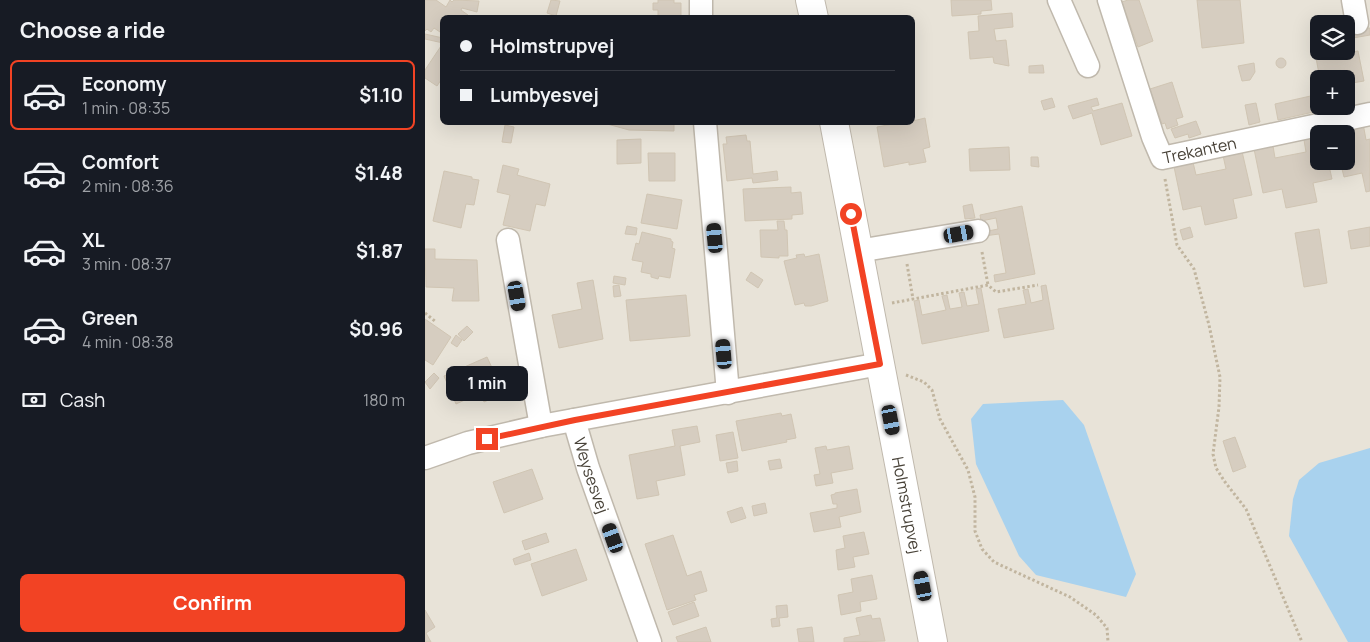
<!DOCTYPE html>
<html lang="en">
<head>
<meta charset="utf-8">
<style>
	body { margin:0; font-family:Manrope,sans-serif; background:#242831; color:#f1f3f6; height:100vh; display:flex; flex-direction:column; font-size:19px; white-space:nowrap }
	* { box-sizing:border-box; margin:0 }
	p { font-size:16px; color:#9ea1a6 }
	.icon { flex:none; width:28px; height:28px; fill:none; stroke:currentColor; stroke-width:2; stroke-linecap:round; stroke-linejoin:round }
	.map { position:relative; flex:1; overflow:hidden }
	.side { display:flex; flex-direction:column; background:#171b24; width:425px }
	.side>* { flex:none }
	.top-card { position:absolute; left:15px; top:15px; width:475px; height:110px; border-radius:8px; box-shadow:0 5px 20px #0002; display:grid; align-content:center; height:110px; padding:0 20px; background:#171b24 }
	.buttons { position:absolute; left:885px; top:15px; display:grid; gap:10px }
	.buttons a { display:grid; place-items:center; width:45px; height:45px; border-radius:8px; background:#171b24; box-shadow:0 5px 20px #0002; font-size:25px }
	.end { position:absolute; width:22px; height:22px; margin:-11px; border:6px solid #f24324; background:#fff; box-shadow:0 0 0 2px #fff }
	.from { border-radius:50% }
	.bubble { position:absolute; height:35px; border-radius:8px; background:#171b24; box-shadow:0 5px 20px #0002; font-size:16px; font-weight:700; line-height:35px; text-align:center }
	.car { position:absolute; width:15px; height:30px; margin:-15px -8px; border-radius:6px; box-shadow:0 0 4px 1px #0007; background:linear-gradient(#222 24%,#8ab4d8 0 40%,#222 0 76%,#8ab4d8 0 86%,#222 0) }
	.top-card b { display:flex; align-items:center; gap:18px; height:48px; font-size:19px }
	.top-card b+b { border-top:1px solid #363941 }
	.top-card i { width:12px; height:12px; background:#f1f3f6 }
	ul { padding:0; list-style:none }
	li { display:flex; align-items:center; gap:15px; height:70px; margin:0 10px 8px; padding:0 10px; border:2px solid transparent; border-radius:8px }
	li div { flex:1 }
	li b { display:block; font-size:19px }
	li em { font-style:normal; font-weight:700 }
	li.on { border-color:#f24324 }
	li>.icon { width:45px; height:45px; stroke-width:1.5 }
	h2 { padding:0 20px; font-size:22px; line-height:60px }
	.pay { display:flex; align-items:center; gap:12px; height:55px; padding:0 20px; font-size:19px }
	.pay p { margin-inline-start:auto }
	.cta { display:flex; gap:10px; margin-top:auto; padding:10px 20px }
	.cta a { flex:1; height:58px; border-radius:8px; background:#f24324; color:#fff; font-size:20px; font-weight:700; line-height:58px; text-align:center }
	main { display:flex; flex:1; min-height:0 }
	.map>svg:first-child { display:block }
	.residential { fill:#e8e3d8; fill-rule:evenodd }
	.water { fill:#a9d2ee }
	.building { fill:#d6cdc0; stroke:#d0c5b3 }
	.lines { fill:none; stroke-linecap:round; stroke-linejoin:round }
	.minor-casing { stroke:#c0b9ad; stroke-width:25 }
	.tertiary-casing { stroke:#c0b9ad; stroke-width:30 }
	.path { stroke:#c1b59f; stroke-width:3; stroke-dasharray:2.5 2.5; stroke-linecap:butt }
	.minor { stroke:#fff; stroke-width:22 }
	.tertiary { stroke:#fff; stroke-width:28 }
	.route { stroke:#f24324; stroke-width:6 }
	.labels { text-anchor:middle; stroke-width:4; stroke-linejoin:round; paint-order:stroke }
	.street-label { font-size:16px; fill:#484238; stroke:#fff }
</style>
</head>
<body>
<main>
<section class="side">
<h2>Choose a ride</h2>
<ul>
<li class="on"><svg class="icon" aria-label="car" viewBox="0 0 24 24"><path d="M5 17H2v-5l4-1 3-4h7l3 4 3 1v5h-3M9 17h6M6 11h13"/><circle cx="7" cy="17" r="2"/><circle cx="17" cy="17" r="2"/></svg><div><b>Economy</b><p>1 min · 08:35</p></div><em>$1.10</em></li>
<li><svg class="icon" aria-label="car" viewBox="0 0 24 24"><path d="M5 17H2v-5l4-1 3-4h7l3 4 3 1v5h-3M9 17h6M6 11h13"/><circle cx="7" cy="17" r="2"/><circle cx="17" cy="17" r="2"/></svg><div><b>Comfort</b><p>2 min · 08:36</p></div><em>$1.48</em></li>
<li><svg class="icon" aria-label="car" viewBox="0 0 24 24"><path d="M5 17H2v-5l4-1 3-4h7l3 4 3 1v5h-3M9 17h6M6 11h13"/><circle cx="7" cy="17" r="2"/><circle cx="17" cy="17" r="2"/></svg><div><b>XL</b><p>3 min · 08:37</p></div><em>$1.87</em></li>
<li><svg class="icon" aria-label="car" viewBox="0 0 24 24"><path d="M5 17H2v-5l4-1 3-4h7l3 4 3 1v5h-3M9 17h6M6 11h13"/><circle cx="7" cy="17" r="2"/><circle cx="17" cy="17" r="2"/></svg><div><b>Green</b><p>4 min · 08:38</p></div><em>$0.96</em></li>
</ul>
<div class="pay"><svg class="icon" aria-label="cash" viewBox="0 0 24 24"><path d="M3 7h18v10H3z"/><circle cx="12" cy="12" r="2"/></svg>Cash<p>180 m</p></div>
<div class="cta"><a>Confirm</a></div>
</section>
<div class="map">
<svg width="945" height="642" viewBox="0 0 945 642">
	<rect width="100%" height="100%" fill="#f4f1ea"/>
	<path class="residential" d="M0 0H945V642H0ZM18 18H488V122H18ZM894 24H921V51H894ZM894 79H921V106H894ZM894 134H921V161H894Z"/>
	<g class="water">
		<polygon points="638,400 659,425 711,574 701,597 611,575 594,556 551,464 546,419 558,404"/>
		<polygon points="945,448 945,642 923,642 864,536 868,499 874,480 894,463"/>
	</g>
	<g class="building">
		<polygon points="0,0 11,0 21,7 25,0 27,2 29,0 54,1 52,12 37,8 36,10 43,15 41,18 18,18 18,34 9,28 6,32 2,29 0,31"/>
		<polygon points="126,0 135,1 131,16 122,13"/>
		<polygon points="233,0 249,0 249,3 256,3 256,18 233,18 233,10 228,10 228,3 233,3"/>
		<polygon points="526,0 566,0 567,10 556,11 556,14 527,16"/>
		<polygon points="703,0 714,0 728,41 713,47 697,2"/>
		<polygon points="772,0 815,0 819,43 777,48"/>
		<polygon points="587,13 588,27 569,29 571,41 581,40 584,66 569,63 568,57 545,59 543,32 554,31 553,16"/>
		<polygon points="945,28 945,35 928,38 927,31"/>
		<polygon points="0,34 18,38 18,43 0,39"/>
		<polygon points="16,46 18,47 18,77 12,86 0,78 0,70"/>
		<polygon points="933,51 939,81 921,84 921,79 895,79 891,58"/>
		<circle cx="856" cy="63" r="5"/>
		<polygon points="829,63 830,72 825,80 817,81 813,66"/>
		<polygon points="618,65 619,73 604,73 604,66"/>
		<polygon points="747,82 758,117 751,119 753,125 742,129 740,123 737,124 725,89"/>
		<polygon points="890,95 893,111 853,120 850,104"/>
		<polygon points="627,98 630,107 619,110 616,101"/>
		<polygon points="672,98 674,105 666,107 668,111 697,103 707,136 676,145 667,113 648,119 643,106"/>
		<polygon points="831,103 835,122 824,125 820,105"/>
		<polygon points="500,118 505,147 498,149 501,162 484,165 484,162 459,167 452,127 478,122 488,122 488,121"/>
		<polygon points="771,121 776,134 764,138 763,134 750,138 746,129"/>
		<polygon points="175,122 249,122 249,131 204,130"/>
		<polygon points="938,123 941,140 945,139 945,191 941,192 937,173 919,177 915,161 921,161 921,134 909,134 908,128"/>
		<polygon points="80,125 89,127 86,143 77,142"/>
		<polygon points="878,134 894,134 894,161 903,161 907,179 888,183 892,202 861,208 857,189 838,193 828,144 847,140 850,158 881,152"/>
		<polygon points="321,135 322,141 325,141 328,174 352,171 353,180 328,183 327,178 302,181 298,144 302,144 301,137"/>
		<polygon points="216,139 216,163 192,164 192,140"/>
		<polygon points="584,147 585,170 545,171 544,149"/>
		<polygon points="816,147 827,195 808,199 812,218 780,225 776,206 758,210 748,162 767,158 771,175 801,169 797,151"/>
		<polygon points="223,153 250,153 250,181 224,181"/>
		<polygon points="606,157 613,157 614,167 606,166"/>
		<polygon points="78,165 94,169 92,175 125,184 120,206 111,204 105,231 78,225 85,195 72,192"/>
		<polygon points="19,171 47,177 47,179 54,180 49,205 41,204 36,228 8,221"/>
		<polygon points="366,187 366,193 376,192 378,214 367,215 367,219 320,221 318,189"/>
		<polygon points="222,194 257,200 252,229 216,223"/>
		<polygon points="547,204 550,218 540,219 538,206"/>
		<polygon points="597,206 610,274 570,282 569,275 581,273 574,234 559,236 558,232 573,229 571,218 556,221 555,215"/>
		<polygon points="352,221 359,221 360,230 362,230 363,256 354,256 354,258 336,257 335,230 353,230"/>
		<polygon points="202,226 212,228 211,235 200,234"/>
		<polygon points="765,227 768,237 758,240 755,230"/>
		<polygon points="945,227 945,246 926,249 923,231"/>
		<polygon points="894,229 902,283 879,287 870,233"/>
		<polygon points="217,232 246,239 246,241 248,242 247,248 250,249 245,278 234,276 233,279 226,277 226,274 216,272 218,262 207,260 211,243 214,244"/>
		<polygon points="0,249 10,249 10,259 52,260 54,301 27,301 29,288 1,287"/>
		<polygon points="379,254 380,257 394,254 403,301 386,306 380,306 379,303 370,305 359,261 372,258 371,255"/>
		<polygon points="326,272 338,280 333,288 321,280"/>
		<polygon points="189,276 201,278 200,285 188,283"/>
		<polygon points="168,280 178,339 134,348 127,315 157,309 152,283"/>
		<polygon points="194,285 196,296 189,297 188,286"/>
		<polygon points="621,285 629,329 579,338 573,309 601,304 598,290 603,289 606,303 618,300 616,286"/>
		<polygon points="556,288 564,331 497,344 489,301 494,300 497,315 521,310 517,296 522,295 525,309 537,307 534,293 539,292 542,306 554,304 551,289"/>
		<polygon points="261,295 265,336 205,341 201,300"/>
		<polygon points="0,319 26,337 8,365 0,360"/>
		<polygon points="42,326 48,332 39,341 33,334"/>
		<polygon points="31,335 37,340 32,347 26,343"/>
		<polygon points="62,357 75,385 73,386 77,394 59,402 55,393 31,404 19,376"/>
		<polygon points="9,373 14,378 5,389 0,382"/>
		<polygon points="356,413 357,416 366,414 371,438 361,440 362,442 317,451 311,421"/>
		<polygon points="272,426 275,442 255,446 260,475 231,481 234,495 212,499 204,455 250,446 247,430"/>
		<polygon points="308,432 313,458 295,461 291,435"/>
		<polygon points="810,437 821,467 808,472 798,441"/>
		<polygon points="401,446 402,450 424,446 428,469 406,473 408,483 391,486 389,475 395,474 390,448"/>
		<polygon points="355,459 357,468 345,470 343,461"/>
		<polygon points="312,461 313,471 303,473 301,463"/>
		<polygon points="107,469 118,499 79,513 68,482"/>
		<polygon points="432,489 436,512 414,517 416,527 389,532 385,513 412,508 412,504 408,504 406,495 410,494 410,493"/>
		<polygon points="340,503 342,513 329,516 327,506"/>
		<polygon points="317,507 321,518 306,523 302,512"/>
		<polygon points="439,532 444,554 428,557 430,567 413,570 411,550 420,548 418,536"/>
		<polygon points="121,533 124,542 100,550 97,541"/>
		<polygon points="248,535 262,576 276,571 282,591 269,595 271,600 242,610 220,544"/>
		<polygon points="151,549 162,580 117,596 106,564"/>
		<polygon points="104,553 106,560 90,565 88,559"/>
		<polygon points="447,575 452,599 435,602 436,611 416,615 413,595 428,592 426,579"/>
		<polygon points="269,602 274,616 248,625 243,612"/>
		<polygon points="362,605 363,617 354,618 355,626 347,627 346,619 352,618 351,606"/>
		<polygon points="0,610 10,627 1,633 6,642 0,642"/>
		<polygon points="446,615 447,619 455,618 460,641 419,642 419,638 435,635 431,618"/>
		<polygon points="281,627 286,642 253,642 251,637"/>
		<polygon points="387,627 389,642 374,642 372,629"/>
	</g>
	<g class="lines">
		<g class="minor-casing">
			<g id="minor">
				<polyline points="276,0 276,18"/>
				<polyline points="634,0 663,66"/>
				<path id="s1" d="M684 0 728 137 737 158 945 114"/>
				<polyline points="928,0 932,23"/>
				<polyline points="280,122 303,393"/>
				<polyline points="83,240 116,426"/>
				<polyline points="433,251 553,231"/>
				<path id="s2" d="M149 420 163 468 225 642"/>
				<polyline points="0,458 43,443 116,426 455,364"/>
			</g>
		</g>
		<g class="tertiary-casing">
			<g id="tertiary">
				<polyline points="385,0 389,18"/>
				<path id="s3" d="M409 122 508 642"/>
			</g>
		</g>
		<g class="path">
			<polyline points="740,179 752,245 769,269 784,325 795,377 794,407 788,454 791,468 800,482 821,509 877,642"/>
			<polyline points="557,252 563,285"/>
			<polyline points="482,264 488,299"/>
			<polyline points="467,303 563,285 571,292 613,285"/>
			<polyline points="0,313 11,322"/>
			<polyline points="481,375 499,382 507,390 515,419 543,470 550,497 550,531 557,549 569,562 645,597 671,615 682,628 683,642"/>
		</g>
		<use href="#minor" class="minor"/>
		<use href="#tertiary" class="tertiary"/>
	</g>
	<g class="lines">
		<polyline class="route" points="62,439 150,420 455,364 426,214"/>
	</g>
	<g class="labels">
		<g class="street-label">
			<text dy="6" stroke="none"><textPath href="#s1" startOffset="205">Trekanten</textPath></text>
			<text dy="6" stroke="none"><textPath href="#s2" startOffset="58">Weysesvej</textPath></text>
			<text dy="6" stroke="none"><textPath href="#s3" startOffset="390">Holmstrupvej</textPath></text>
		</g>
	</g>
</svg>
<div class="buttons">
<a><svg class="icon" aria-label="layers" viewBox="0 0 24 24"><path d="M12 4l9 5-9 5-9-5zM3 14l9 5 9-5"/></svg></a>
<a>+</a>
<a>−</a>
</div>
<i class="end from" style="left:426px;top:214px"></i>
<i class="end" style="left:62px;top:439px"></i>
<div class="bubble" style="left:21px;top:366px;width:82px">1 min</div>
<i class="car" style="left:534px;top:234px;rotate:80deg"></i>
<i class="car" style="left:290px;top:238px;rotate:355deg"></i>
<i class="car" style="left:92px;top:296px;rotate:170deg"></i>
<i class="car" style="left:299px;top:354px;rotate:355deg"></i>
<i class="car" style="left:466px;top:420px;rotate:169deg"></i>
<i class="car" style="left:188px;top:538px;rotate:340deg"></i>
<i class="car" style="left:498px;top:586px;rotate:349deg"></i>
<div class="top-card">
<b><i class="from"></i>Holmstrupvej</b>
<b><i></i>Lumbyesvej</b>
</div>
</div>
</main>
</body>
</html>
